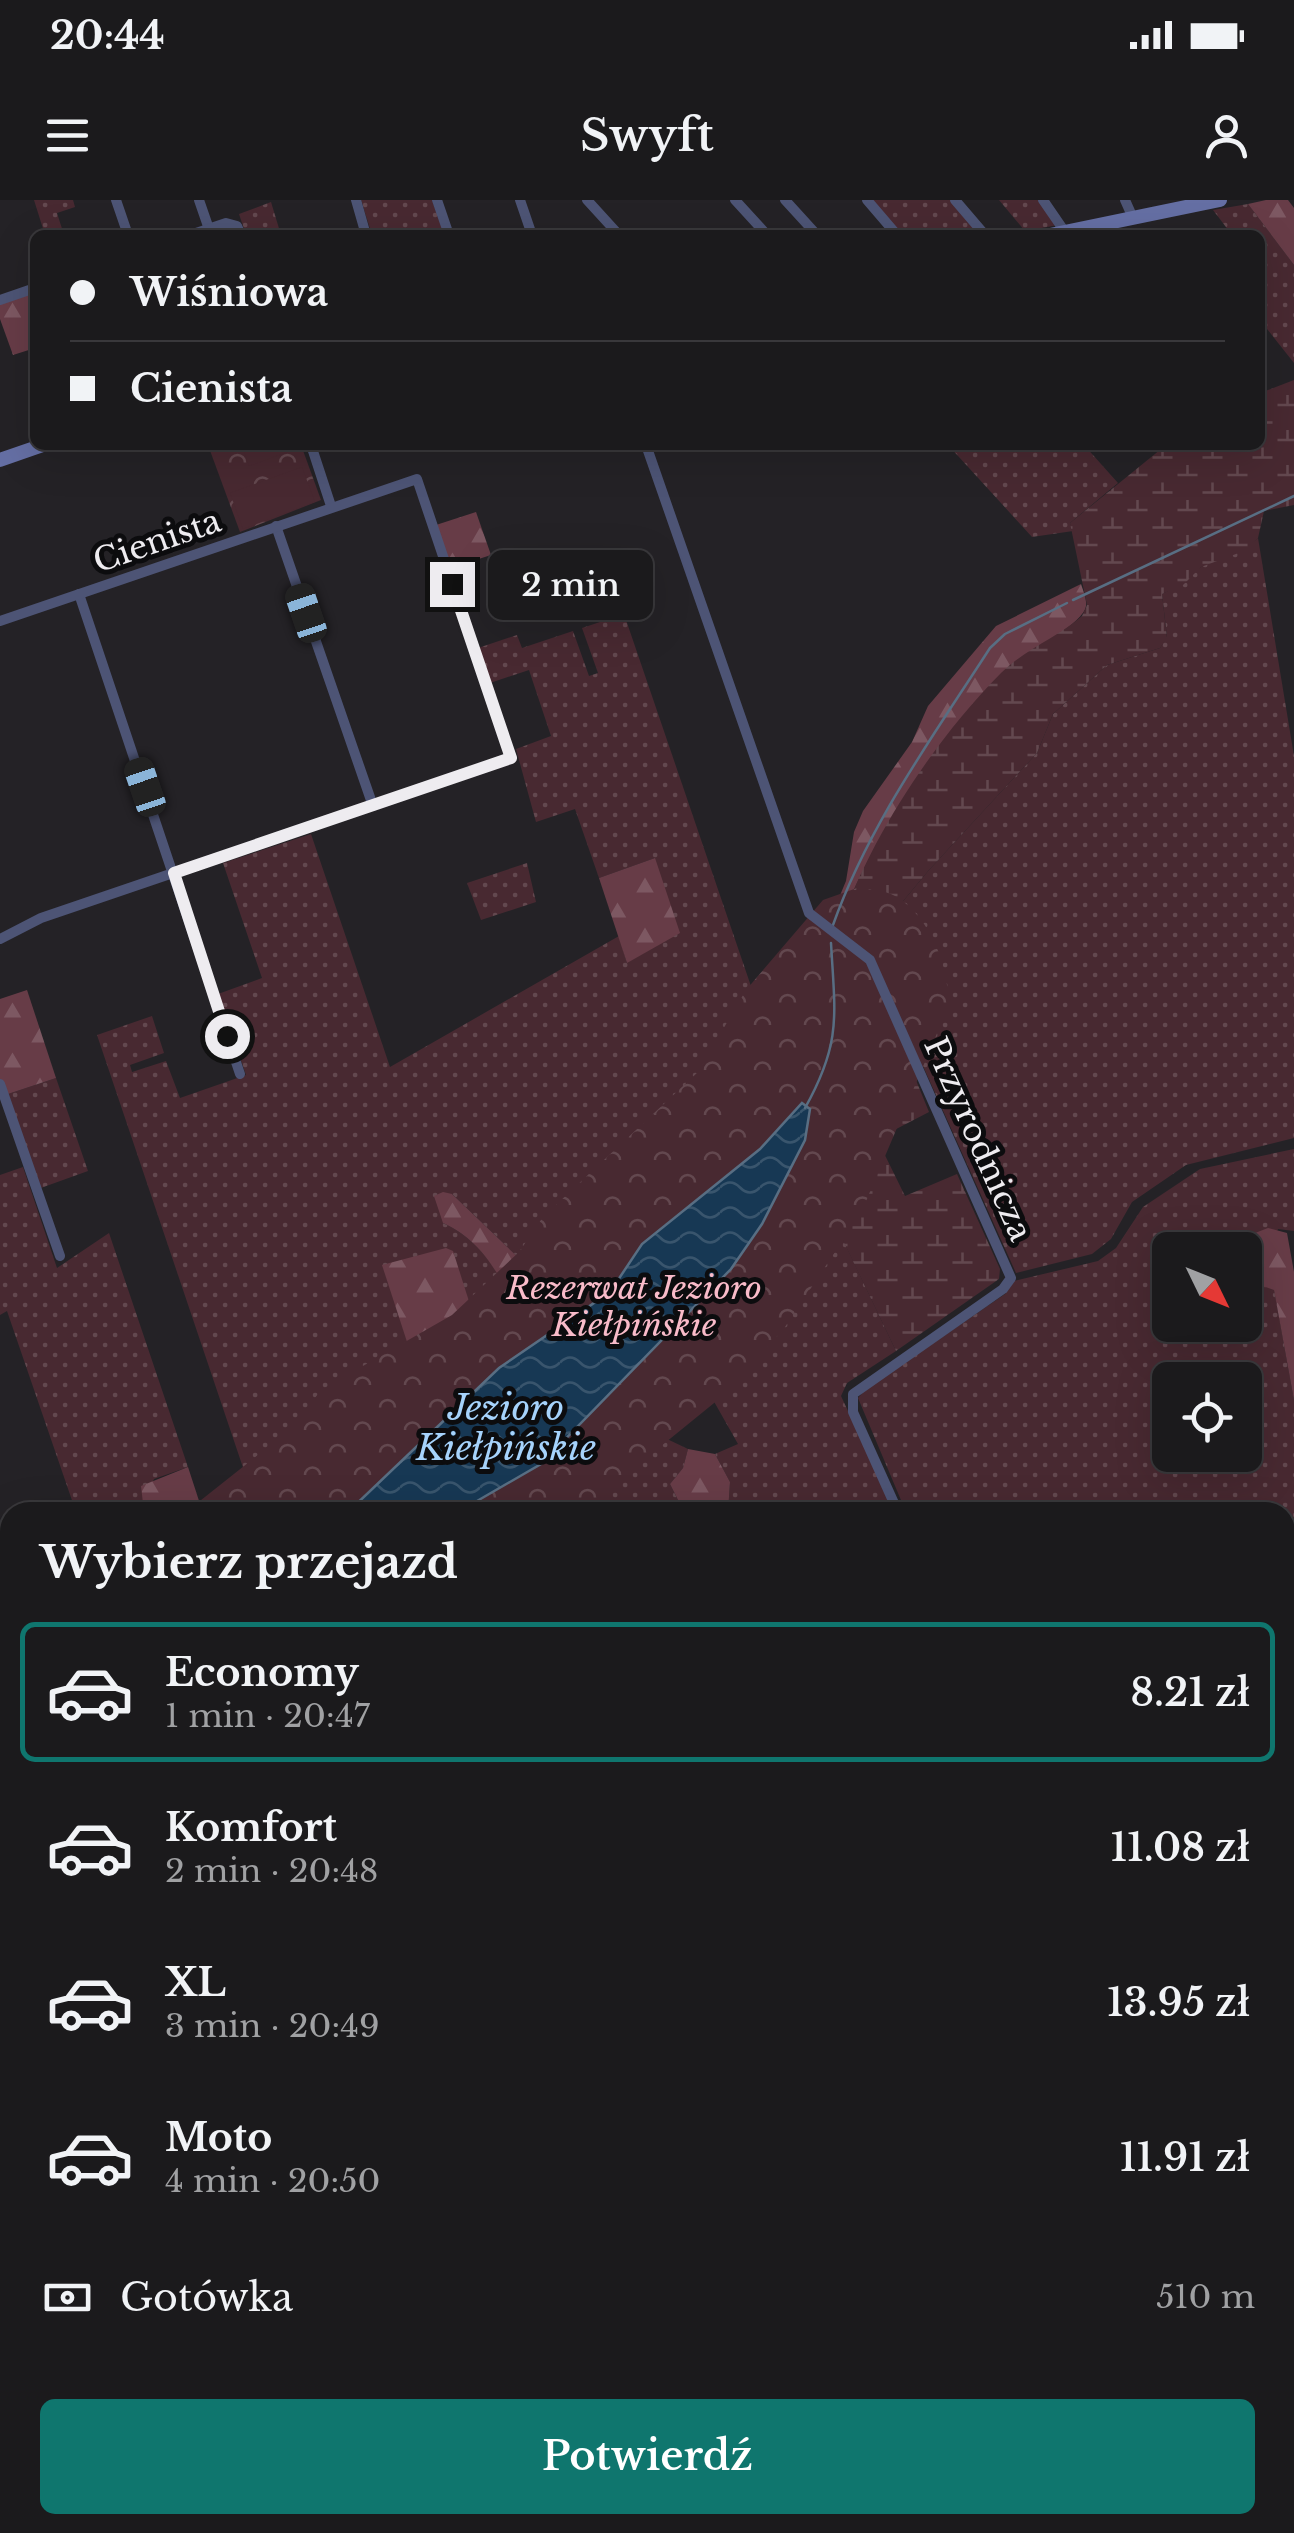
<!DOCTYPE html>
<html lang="pl">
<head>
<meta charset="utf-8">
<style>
	body { margin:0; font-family:"Libre Baskerville",serif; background:#242325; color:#f1f3f6; height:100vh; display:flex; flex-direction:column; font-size:38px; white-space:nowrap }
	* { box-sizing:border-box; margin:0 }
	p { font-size:32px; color:#a0a1a3 }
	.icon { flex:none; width:55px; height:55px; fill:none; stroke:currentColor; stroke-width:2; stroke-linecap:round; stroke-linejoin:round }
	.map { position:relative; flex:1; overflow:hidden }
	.sheet { position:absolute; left:0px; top:1302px; width:1295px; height:1032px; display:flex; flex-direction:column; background:#1b1a1c; border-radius:30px 30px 0 0; box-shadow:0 10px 40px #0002,0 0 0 2px #39383b }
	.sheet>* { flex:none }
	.hud { position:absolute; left:30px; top:30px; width:1235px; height:220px; border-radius:15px; box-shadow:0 10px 40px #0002,0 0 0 2px #39383b; display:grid; align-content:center; height:220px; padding:0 40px; background:#1b1a1c }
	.needle { width:65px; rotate:133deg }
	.buttons { position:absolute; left:1152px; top:1032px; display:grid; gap:20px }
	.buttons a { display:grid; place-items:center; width:110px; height:110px; border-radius:15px; background:#1b1a1c; box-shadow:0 10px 40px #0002,0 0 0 2px #39383b; font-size:50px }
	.end { position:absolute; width:45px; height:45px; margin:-22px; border:12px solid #eeecf0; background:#111; box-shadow:0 0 0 5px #111 }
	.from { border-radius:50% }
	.bubble { position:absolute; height:70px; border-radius:15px; background:#1b1a1c; box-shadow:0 10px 40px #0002,0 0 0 2px #39383b; font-size:32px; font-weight:600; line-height:70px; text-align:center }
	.car { position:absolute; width:30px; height:60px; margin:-30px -15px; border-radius:12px; box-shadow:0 0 8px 2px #0007; background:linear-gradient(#222 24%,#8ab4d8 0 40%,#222 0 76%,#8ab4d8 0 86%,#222 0) }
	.hud b { display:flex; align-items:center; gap:35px; height:95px; font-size:38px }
	.hud b+b { border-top:2px solid #39383b }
	.hud i { width:25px; height:25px; background:#f1f3f6 }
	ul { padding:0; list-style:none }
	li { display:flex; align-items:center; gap:30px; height:140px; margin:0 20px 15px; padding:0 20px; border:5px solid transparent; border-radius:15px }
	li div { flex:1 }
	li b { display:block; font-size:38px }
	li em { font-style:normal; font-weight:600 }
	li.selected { border-color:#0f766e }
	li>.icon { width:90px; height:90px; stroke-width:1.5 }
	h2 { padding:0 40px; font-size:45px; line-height:120px }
	.pay { display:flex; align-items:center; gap:25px; height:110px; padding:0 40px; font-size:38px }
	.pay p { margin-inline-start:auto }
	.primary-button { display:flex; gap:20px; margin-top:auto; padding:20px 40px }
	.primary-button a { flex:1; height:115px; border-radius:15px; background:#0f766e; color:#fff; font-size:40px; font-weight:600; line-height:115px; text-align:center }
	.status { display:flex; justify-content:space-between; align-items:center; height:70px; padding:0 50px; background:#1b1a1c; direction:ltr }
	.status svg { height:28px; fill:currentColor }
	header { display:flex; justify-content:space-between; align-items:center; height:130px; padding:0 40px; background:#1b1a1c; font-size:45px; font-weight:600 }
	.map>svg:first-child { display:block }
	.grass { fill:url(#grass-dots); fill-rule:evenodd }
	.forest { fill:url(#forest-firs) }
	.wetland { fill:url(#wetland-marsh) }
	.park { fill:url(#park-crowns) }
	.garden { fill:#482931 }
	.water { fill:url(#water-waves); stroke:#586e83; stroke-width:2.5 }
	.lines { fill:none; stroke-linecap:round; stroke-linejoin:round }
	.stream { stroke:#586e83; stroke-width:2.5 }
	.street { stroke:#4d5475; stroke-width:10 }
	.secondary { stroke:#656fa4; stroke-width:14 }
	.route { stroke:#eeecf0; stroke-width:12 }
	.labels { text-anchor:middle; stroke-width:10; stroke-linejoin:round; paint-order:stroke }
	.street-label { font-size:32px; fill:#eeecf0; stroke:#0c0c0e }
	.park-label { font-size:32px; font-style:italic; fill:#f9bbc9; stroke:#0c0c0e }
	.water-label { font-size:35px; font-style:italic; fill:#a6d3fc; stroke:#0c0c0e }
</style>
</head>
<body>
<div class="status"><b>20:44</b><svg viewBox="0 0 49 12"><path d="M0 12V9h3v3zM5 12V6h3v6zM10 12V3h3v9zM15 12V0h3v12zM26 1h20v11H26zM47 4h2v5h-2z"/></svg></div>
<header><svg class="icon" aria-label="menu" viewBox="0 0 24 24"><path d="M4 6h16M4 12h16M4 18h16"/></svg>Swyft<svg class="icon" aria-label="person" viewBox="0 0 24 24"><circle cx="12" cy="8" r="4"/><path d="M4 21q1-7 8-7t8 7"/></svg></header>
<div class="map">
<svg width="1294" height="2333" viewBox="0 0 1294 2333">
	<defs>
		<pattern id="grass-dots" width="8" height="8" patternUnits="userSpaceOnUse" patternTransform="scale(2.5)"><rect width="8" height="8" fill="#482931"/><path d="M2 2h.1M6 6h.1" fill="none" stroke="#63484f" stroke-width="1.8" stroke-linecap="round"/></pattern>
		<pattern id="forest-firs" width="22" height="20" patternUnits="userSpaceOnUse" patternTransform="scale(2.5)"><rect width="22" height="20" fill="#673c47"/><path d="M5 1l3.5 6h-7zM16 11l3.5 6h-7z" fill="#7d5862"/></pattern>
		<pattern id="wetland-marsh" width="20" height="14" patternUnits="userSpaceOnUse" patternTransform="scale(2.5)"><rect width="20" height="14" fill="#482931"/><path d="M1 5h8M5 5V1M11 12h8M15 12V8" fill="none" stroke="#63484f"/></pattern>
		<pattern id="park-crowns" width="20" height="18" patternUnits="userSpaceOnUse" patternTransform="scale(2.5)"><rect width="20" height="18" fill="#482931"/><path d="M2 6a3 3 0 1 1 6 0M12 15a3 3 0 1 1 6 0" fill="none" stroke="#63484f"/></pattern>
		<pattern id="water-waves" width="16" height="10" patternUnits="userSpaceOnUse" patternTransform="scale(2.5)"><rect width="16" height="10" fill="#173854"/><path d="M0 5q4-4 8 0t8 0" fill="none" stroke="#39556d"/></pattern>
	</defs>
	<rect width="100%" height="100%" fill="#242226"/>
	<g class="grass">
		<polygon points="34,0 73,0 75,7 57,13 64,35 45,35"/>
		<polygon points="361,0 432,0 444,33 372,35"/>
		<polygon points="872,0 951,0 980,35 902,35"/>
		<polygon points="999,0 1038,0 1058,25 1025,31"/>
		<polygon points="271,2 281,35 246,35 239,14"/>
		<polygon points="1248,4 1294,65 1294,163 1260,120 1260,35 1232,35 1213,10"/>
		<polygon points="948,245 1084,245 1118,283 1070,323 1073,331 1032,337"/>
		<path d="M1258 338 1294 556V938L1186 965 1132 1002 1111 1039 1092 1054 1016 1073 874 757 864 748 929 670 1037 553 1053 514 1107 465 1160 448 1167 437 1162 394C1178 387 1187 377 1201 367 1220 354 1241 353 1258 338Z"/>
		<path d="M624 414 754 795 788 777 524 1063 452 994 443 1023C473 1037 488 1057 505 1085L258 1312 97 835 152 816 164 853 130 865 132 872 166 861 180 898 246 875 218 794 262 778 223 663 311 634 390 867 619 736 627 763 655 658 599 678 575 609 536 622 516 549 551 536 529 470 490 483 478 448 517 435 522 448 573 431 589 476 598 473 582 428Z"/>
		<polygon points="527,663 536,702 481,720 467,683"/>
		<polygon points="56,878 88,971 38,989 5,895"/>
		<path d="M1294 949V1031L1278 1029 1257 1084 1274 1089 1294 1200V1439L1285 1442V1312H906L858 1198 865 1190 1005 1094 1014 1081 1098 1061 1116 1048 1143 1007 1200 969ZM1170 1050H1245V1125H1170ZM1170 1180H1245V1255H1170Z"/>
		<polygon points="23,967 57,1068 109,1033 188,1267 154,1279 144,1303 122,1312 76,1312 7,1111 0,1115 0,975"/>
		<polygon points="828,1008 896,1151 847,1183 841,1196 895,1312 728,1312 730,1282 715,1254 738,1244 712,1198 646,1229 688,1249 683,1268 670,1284 684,1312 517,1312"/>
		<polygon points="2,1340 10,1360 10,1528 0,1533"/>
		<polygon points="1294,1598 1294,1865 1285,1871 1285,1602"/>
		<polygon points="10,1639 10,1821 0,1826 0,1643"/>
		<polygon points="1294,1876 1294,2333 1032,2333 1035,2325 1285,2325 1285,1881"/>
		<polygon points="36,2325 137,2325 142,2333 41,2333"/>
		<polygon points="143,2325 555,2325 571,2333 148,2333"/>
		<polygon points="571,2325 741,2325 759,2333 587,2333"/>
	</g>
	<g class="forest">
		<polygon points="1266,0 1288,0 1294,8 1294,65 1248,4"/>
		<polygon points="31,94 35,148 13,155 0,119 0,104"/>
		<polygon points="476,312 491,355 451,368 436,325"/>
		<path d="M1081 384C1083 390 1087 400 1086 406 1084 423 1031 450 1016 464 941 540 874 628 838 730L836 705 846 681 854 632 863 611 912 542 928 506 996 426Z"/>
		<polygon points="655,658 680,733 627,763 599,678"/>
		<polygon points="27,790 56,878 5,895 0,880 0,799"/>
		<path d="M443 992 452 994 524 1063 504 1085C488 1057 473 1037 443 1023L434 996Z"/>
		<polygon points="1268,1028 1287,1033 1294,1072 1294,1200 1274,1090 1257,1084 1250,1035"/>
		<polygon points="446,1048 453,1051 480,1136 410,1151 382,1065"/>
		<polygon points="688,1249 715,1254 730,1282 728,1312 684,1312 670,1284 683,1268"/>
		<polygon points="188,1267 201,1307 192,1312 122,1312 143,1303 141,1286"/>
		<polygon points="0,2044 10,2089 2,2092 10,2114 10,2137 0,2140"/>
	</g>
	<g class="wetland">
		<path d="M1294 180V305L1264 311 1258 338 1244 351 1201 367 1183 385 1162 394 1167 438 1160 448 1107 465 1053 514 1037 553 929 670 864 748 838 730C870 638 932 543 1001 473 1025 449 1057 438 1082 416L1087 405 1070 323 1166 245H1260V193Z"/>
		<polygon points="902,846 929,912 877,939 905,996 957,974 1000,1069 999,1079 896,1151 828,1009 300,1312"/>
		<polygon points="10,2137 10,2235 0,2241 0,2140"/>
	</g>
	<g class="park">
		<polygon points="208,245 301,245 321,300 240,332"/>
		<path d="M857 688C869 690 885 690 895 696 931 717 948 766 949 805L861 1013 783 1130 719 1199 580 1312H186L292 1228 321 1190 452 1115 519 1052 543 1017 698 872 746 790 823 700Z"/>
		<polygon points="10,1447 10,1694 0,1698 0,1452"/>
	</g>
	<g class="garden">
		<polygon points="242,245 291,245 293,250 249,266"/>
		<polygon points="302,267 315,302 243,329 230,293"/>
	</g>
	<g class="water">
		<polygon points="802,903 810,909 805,940 762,1024 731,1069 541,1264 458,1312 348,1312 499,1168 610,1092 642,1044 760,949"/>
		<polygon points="10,1538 10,1623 0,1630 0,1543"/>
	</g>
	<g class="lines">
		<g class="stream">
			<polyline points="1073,400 1294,296"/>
			<path d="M833 725C869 624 932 538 990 448L1005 434 1067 403"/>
			<path d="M805 908C842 842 835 815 831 743"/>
		</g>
		<g class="street">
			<polyline points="116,0 128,35"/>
			<polyline points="199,0 209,29"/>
			<polyline points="356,0 366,35"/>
			<polyline points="437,0 449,35"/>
			<polyline points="520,0 532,35"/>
			<polyline points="587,0 619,35"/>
			<polyline points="735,0 767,35"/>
			<polyline points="785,0 817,35"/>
			<polyline points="867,0 897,35"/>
			<polyline points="955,0 985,35"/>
			<polyline points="1043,0 1065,32"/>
			<polyline points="1125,0 1133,18"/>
			<polyline points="190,35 226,23 237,26 241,35"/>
			<polyline points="0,100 35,88"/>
			<polyline points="311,245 331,306"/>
			<polyline points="646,245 809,713 870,760 1011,1078 1003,1089 853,1194 853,1212 898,1312"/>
			<polyline points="276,326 373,606"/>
			<polyline points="79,394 240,874"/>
			<polyline points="0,421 417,279 511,558 41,718 0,739"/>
			<polyline points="0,884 60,1056"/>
			<polyline points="0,1833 10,1828"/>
			<polyline points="0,2247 10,2242"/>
			<polyline points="140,2325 145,2333"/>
			<polyline points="1027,2333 1031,2325"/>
		</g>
		<g class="secondary">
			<polyline points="1050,35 1220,0"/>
			<polyline points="0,260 43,245"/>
		</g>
	</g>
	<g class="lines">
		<polyline class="route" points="227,836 174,673 511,558 452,384"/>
	</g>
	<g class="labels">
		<g class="street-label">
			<text transform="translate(157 341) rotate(-19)" y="11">Cienista</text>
			<text transform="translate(978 939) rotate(66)" y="11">Przyrodnicza</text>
		</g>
		<g class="park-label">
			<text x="634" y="1099">Rezerwat Jezioro<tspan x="634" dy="37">Kiełpińskie</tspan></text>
		</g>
		<g class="water-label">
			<text x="506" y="1220">Jezioro<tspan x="506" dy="40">Kiełpińskie</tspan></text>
		</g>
	</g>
</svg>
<div class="buttons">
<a><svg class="needle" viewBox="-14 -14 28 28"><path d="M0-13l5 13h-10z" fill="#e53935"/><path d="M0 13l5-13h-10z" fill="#a0a1a3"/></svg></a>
<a><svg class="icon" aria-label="locate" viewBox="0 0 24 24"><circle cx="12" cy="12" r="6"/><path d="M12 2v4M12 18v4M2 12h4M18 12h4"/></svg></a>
</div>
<i class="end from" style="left:227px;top:836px"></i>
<i class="end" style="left:452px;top:384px"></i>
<div class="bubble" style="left:488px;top:350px;width:165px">2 min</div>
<i class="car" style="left:306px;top:413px;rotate:341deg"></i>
<i class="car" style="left:145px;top:587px;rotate:341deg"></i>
<div class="hud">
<b><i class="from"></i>Wiśniowa</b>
<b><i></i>Cienista</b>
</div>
<section class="sheet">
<h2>Wybierz przejazd</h2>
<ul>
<li class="selected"><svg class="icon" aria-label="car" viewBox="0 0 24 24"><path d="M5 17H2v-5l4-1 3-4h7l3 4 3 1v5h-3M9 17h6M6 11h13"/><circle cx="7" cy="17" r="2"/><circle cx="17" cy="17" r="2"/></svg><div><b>Economy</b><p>1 min · 20:47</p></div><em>8.21 zł</em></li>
<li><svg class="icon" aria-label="car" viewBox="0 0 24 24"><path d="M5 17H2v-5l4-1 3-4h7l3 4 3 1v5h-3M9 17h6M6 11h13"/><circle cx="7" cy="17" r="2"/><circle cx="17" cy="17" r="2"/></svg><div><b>Komfort</b><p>2 min · 20:48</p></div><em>11.08 zł</em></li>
<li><svg class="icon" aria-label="car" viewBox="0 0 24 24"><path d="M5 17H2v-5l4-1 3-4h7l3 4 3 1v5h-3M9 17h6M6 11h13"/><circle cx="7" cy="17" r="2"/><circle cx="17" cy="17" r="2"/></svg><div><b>XL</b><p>3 min · 20:49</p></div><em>13.95 zł</em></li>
<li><svg class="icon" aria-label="car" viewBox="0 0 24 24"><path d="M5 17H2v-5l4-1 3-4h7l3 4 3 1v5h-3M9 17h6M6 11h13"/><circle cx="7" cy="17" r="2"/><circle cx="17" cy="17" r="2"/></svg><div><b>Moto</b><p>4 min · 20:50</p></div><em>11.91 zł</em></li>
</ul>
<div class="pay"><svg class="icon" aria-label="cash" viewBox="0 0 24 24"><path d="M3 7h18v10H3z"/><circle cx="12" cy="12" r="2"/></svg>Gotówka<p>510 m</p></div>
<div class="primary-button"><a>Potwierdź</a></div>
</section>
</div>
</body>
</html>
